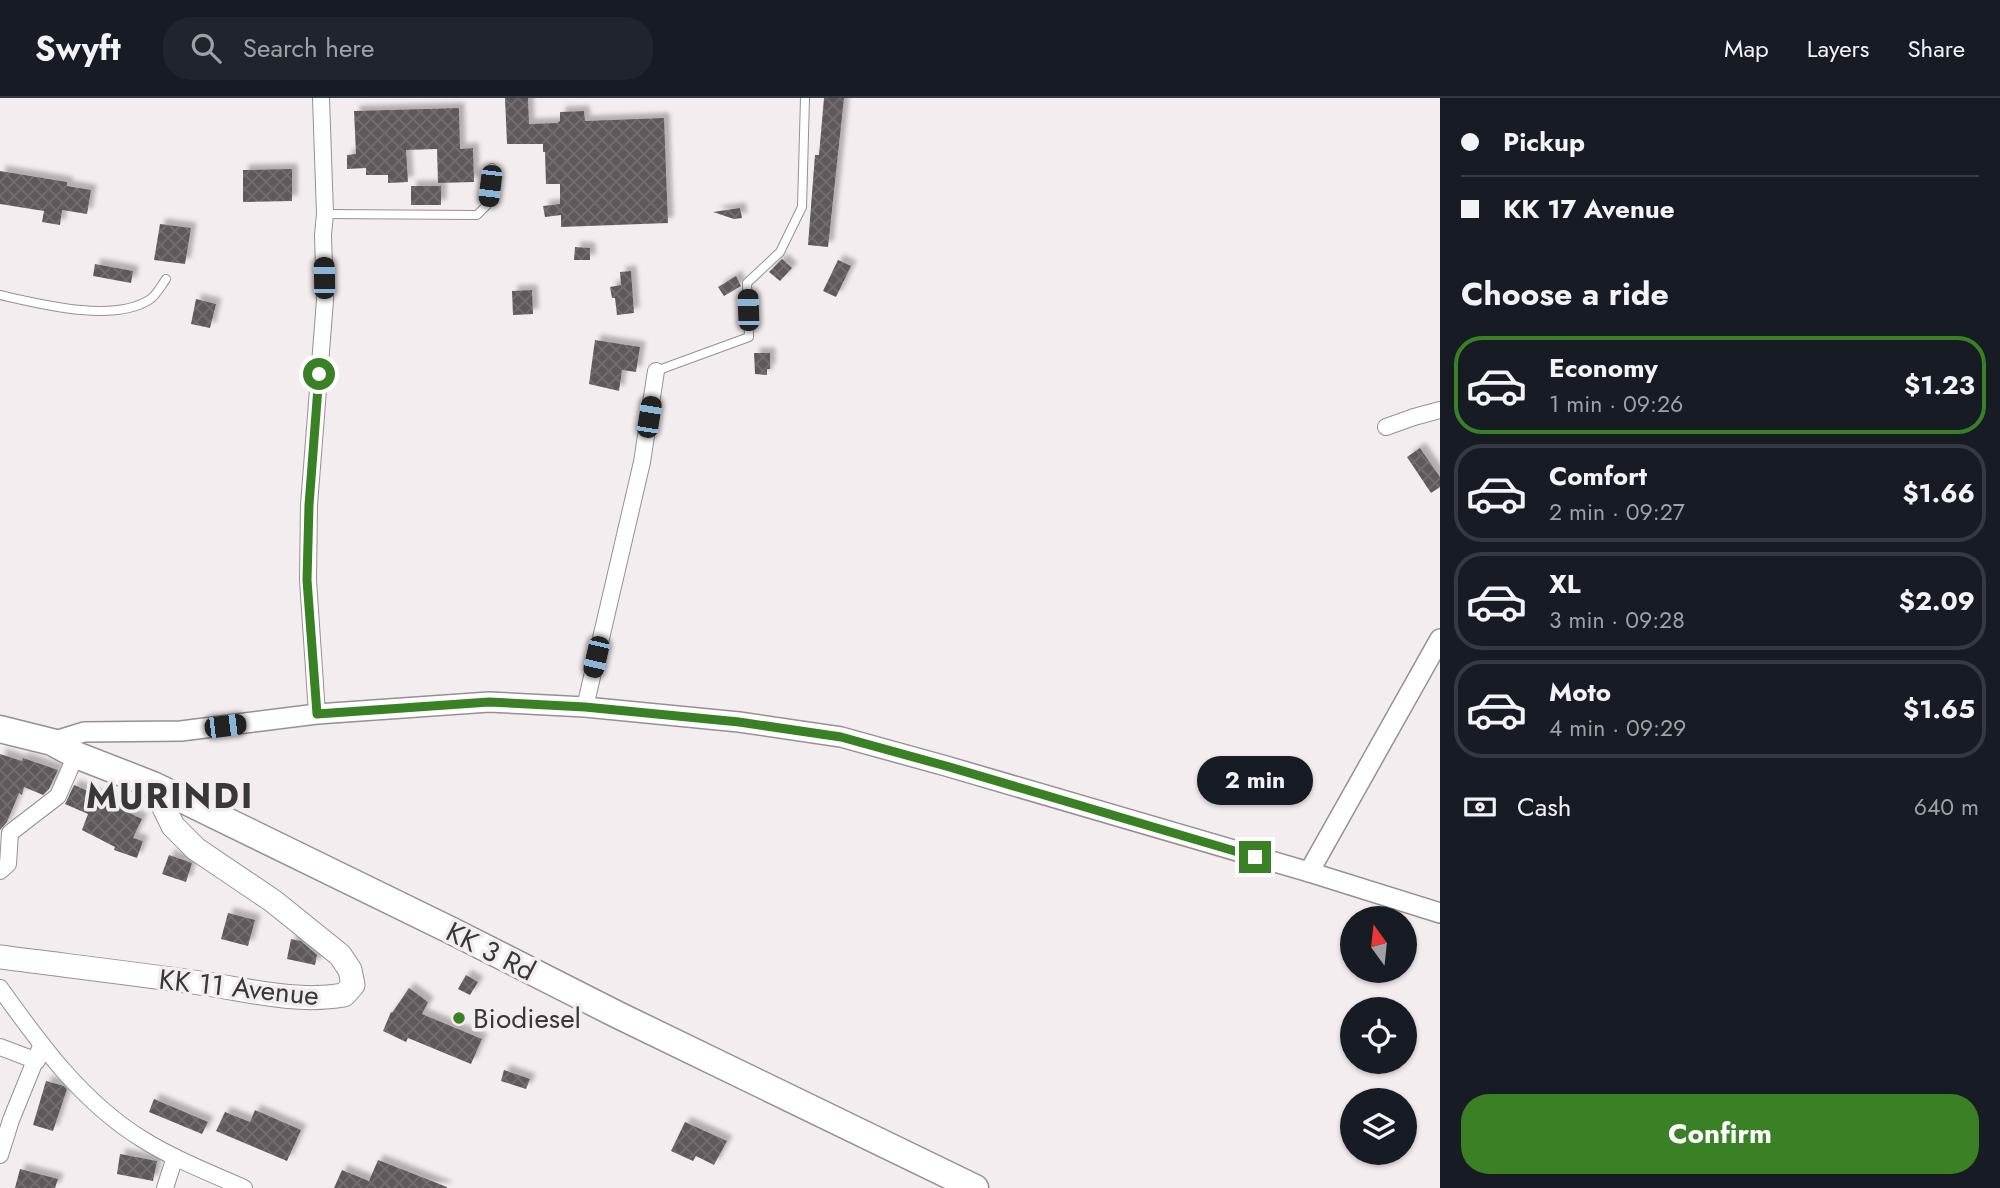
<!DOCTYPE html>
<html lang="en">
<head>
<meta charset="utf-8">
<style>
	body { margin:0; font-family:Jost,sans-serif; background:#20242c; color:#f1f3f6; height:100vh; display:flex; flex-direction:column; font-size:26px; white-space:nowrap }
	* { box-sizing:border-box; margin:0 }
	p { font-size:23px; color:#9ea1a6 }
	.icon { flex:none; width:38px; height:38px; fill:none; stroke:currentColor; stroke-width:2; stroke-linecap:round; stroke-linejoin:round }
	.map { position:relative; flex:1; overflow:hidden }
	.drawer { display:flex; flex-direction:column; background:#171b24; width:560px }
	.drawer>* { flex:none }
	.banner { display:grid; align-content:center; height:154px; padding:0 21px; background:#171b24 }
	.needle { width:46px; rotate:345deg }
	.tools { position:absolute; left:1340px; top:808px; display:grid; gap:14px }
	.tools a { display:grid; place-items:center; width:77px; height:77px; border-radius:50%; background:#171b24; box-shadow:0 2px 5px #0004; font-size:35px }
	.end { position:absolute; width:32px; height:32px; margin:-16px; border:9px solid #3a8126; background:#fff; box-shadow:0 0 0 4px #fff }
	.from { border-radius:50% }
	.bubble { position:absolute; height:49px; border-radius:24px; background:#171b24; box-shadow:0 2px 5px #0004; font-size:23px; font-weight:700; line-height:49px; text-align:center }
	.car { position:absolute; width:21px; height:42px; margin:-21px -10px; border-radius:9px; box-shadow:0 0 5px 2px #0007; background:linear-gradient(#222 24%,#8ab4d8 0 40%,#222 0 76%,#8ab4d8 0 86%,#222 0) }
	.banner b { display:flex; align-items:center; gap:24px; height:66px; font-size:26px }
	.banner b+b { border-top:2px solid #363941 }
	.banner i { width:18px; height:18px; background:#f1f3f6 }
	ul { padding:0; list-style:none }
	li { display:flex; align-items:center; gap:21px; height:98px; margin:0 14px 10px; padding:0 7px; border:4px solid #363941; border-radius:28px }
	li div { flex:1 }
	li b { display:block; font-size:26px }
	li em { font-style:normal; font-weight:700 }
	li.selected { border-color:#3a8126 }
	li>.icon { width:63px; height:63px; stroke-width:1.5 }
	h2 { padding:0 21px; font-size:32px; line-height:84px }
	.pay { display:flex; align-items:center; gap:18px; height:77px; padding:0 21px; font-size:26px }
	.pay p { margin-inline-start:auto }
	.cta { display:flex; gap:14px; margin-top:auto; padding:14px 21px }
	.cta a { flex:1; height:80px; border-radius:28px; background:#3a8126; color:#fff; font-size:28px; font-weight:700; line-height:80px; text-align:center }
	header { display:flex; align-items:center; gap:42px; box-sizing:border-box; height:98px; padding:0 35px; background:#171b24; border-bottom:2px solid #363941 }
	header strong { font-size:33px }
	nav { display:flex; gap:38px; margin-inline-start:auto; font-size:24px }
	.search { width:490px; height:63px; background:#20242c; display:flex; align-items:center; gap:18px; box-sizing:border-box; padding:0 24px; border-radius:28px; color:#9ea1a6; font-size:26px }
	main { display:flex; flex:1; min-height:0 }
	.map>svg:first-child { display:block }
	.building { fill:url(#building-cross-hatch); filter:url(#shadow) }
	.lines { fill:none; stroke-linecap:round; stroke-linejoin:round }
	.service-casing { stroke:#979093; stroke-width:10 }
	.minor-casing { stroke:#979093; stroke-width:18 }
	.tertiary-casing { stroke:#979093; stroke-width:22 }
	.secondary-casing { stroke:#979093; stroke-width:25 }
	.trunk-casing { stroke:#979093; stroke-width:29 }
	.service { stroke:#fff; stroke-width:8 }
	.minor { stroke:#fff; stroke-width:16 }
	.tertiary { stroke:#fff; stroke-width:19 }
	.secondary { stroke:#fff; stroke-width:23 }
	.trunk { stroke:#fff; stroke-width:26 }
	.route { stroke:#3a8126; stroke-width:9 }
	.poi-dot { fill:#3a8126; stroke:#f4edf0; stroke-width:2.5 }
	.labels { text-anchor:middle; stroke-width:7; stroke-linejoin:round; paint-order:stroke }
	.street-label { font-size:28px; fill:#3a3738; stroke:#f4edf0 }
	.poi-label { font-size:28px; fill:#3a3738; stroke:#f4edf0; text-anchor:start }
	.district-label { font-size:35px; font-weight:bold; letter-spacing:2px; fill:#3a3738; stroke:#f4edf0 }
</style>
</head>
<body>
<header>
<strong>Swyft</strong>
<div class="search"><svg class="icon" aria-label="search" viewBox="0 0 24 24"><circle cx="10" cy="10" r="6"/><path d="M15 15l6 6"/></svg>Search here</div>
<nav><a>Map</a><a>Layers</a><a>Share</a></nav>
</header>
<main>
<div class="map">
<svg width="1440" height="1090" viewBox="0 0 1440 1090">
	<defs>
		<pattern id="building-cross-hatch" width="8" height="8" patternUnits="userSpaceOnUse" patternTransform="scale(1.75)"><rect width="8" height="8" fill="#5f595b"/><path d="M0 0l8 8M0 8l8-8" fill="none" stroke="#736e70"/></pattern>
		<filter id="shadow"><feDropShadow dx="5.5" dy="-5.5" stdDeviation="2" flood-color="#0004"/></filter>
	</defs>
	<rect width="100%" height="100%" fill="#f4edf0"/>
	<g class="building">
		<polygon points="505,0 528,0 529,26 557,25 560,23 560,14 584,13 585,23 664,20 668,125 561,129 561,117 545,119 543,108 560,106 560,86 546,86 545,54 543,54 543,46 507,46"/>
		<polygon points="824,0 844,0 828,149 808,147 815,57 819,57"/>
		<polygon points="459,10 460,51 473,50 474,84 438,85 437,51 406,52 408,84 388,85 388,77 366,77 366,70 347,71 347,57 356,56 354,13"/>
		<polygon points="292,71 292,103 243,104 243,72"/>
		<polygon points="0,73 67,84 67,88 91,92 87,116 62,112 60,127 42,124 44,113 0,106"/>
		<rect x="411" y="88" width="30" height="19"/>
		<polygon points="740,110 742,120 734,121 713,114"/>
		<polygon points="160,126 191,130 185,166 154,162"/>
		<polygon points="575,149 590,150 590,162 574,162"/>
		<polygon points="782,161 792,170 780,183 769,174"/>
		<polygon points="838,162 851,168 836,199 823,193"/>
		<polygon points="95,166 133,173 131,185 93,178"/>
		<polygon points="631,173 634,215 617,217 615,200 612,200 610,189 621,187 620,174"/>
		<polygon points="736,178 741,188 724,198 718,189"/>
		<polygon points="532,192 533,216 513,217 512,193"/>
		<polygon points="196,201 216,206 210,230 191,226"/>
		<polygon points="595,242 640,249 636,274 622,272 619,293 589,286"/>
		<polygon points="754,255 770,255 770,271 767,271 767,277 755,276"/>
		<polygon points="1420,350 1440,379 1440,389 1431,395 1407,359"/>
		<polygon points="0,656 22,663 23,660 58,672 49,691 43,697 24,689 22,697 19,695 7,724 0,732"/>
		<polygon points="74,687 120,707 119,710 142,721 133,740 143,743 137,760 114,752 115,749 82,732 88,716 65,706"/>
		<polygon points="169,757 192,765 186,784 162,776"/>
		<polygon points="228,815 255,822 248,848 221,841"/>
		<polygon points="291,841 301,843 317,857 315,867 287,861"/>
		<polygon points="466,877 478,884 470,897 458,891"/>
		<polygon points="409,890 428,904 422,916 482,941 471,966 408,940 406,944 383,933 391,914 392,915"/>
		<polygon points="504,972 530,981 526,991 501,983"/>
		<polygon points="46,983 64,988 67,991 53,1033 33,1027"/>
		<polygon points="154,1001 208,1024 202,1036 149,1014"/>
		<polygon points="255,1012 301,1032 287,1063 216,1033 225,1014 250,1024"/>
		<polygon points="685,1024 727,1043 714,1067 696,1058 693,1063 671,1053"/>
		<polygon points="120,1056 157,1063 153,1083 117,1076"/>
		<polygon points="378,1062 447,1089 447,1090 334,1090 342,1072 369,1083"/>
		<polygon points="20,1071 58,1081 55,1090 15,1090"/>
	</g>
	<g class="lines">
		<g class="service-casing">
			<g id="service">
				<polyline points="325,116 477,117 487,107 492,70"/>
				<path d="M0 197C40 206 112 225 149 202 156 198 161 188 166 181"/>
				<polyline points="656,273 749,239 747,185 780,154 802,109 805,0"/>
			</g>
		</g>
		<g class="minor-casing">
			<g id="minor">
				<polyline points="1386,329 1414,319 1440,312"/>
				<polyline points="585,609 642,364 656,273"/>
				<polyline points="317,616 308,482 309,407 325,202 323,137 325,116 321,0"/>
				<polyline points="0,773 8,766 10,735 58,698 76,657"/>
				<path d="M0 890C40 946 82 1004 142 1041 174 1061 210 1075 244 1090"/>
				<polyline points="0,949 37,963"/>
				<polyline points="0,1057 11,1022 41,948"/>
				<polyline points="165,1090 175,1059"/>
			</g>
		</g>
		<g class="tertiary-casing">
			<g id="tertiary">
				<polyline points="52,644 84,634 181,633 317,616 489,604 585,609 739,624 841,639 946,668 1309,774 1440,815"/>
				<polyline points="1309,774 1440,541"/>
			</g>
		</g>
		<g class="secondary-casing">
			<path id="secondary" d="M0 859C69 868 138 876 207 886 252 893 298 905 344 897L353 887 350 872 340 857 273 803 196 751 173 728 153 687"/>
		</g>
		<g class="trunk-casing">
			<polyline id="trunk" points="0,631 52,644 76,657 153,687 448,831 618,917 975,1090"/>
		</g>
		<use href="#service" class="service"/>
		<use href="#minor" class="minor"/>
		<use href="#tertiary" class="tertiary"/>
		<use href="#secondary" class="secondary"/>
		<use href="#trunk" class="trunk"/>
	</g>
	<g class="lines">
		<polyline class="route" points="319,276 309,407 307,482 317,616 489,604 585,609 739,624 841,639 946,668 1255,759"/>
	</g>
	<circle class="poi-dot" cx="459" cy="920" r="7"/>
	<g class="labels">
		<g class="street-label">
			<text transform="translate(491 853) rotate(27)" y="10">KK 3 Rd</text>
			<text transform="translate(239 889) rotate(6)" y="10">KK 11 Avenue</text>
		</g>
		<g class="poi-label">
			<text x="473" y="930">Biodiesel</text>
		</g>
		<g class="district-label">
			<text x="170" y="710">MURINDI</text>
		</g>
	</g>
</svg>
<div class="tools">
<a><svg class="needle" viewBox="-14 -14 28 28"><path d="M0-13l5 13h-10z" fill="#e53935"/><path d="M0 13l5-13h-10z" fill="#9ea1a6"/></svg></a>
<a><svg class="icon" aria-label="locate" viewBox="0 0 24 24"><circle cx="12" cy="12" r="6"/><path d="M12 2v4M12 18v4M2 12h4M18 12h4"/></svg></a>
<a><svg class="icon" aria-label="layers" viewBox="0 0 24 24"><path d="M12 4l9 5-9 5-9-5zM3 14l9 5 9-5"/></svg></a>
</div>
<i class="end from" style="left:319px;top:276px"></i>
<i class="end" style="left:1255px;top:759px"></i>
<div class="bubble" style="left:1197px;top:658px;width:116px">2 min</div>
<i class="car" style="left:490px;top:88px;rotate:187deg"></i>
<i class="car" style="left:324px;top:180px;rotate:359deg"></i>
<i class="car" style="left:748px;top:212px;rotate:358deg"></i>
<i class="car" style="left:649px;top:319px;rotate:9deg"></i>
<i class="car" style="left:596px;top:559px;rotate:193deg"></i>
<i class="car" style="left:225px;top:628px;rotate:83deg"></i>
</div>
<section class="drawer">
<div class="banner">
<b><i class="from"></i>Pickup</b>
<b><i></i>KK 17 Avenue</b>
</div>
<h2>Choose a ride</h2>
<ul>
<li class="selected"><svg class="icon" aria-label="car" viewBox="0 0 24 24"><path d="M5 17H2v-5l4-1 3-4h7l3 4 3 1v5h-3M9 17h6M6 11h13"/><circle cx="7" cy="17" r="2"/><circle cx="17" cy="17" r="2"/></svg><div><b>Economy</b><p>1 min · 09:26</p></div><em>$1.23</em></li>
<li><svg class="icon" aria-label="car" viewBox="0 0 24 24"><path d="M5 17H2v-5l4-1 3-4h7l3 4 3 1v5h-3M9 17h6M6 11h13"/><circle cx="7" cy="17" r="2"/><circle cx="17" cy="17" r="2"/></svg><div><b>Comfort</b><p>2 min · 09:27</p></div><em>$1.66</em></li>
<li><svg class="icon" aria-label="car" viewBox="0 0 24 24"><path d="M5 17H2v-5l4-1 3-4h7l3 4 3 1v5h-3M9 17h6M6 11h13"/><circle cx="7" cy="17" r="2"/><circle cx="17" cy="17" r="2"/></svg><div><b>XL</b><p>3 min · 09:28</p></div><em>$2.09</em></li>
<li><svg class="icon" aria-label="car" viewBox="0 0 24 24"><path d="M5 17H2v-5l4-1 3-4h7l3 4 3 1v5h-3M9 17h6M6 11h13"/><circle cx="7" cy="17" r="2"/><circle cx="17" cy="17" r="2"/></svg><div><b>Moto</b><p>4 min · 09:29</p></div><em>$1.65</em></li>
</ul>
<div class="pay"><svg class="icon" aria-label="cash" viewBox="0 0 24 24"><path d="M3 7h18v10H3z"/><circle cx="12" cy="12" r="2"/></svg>Cash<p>640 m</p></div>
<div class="cta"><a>Confirm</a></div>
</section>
</main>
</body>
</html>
